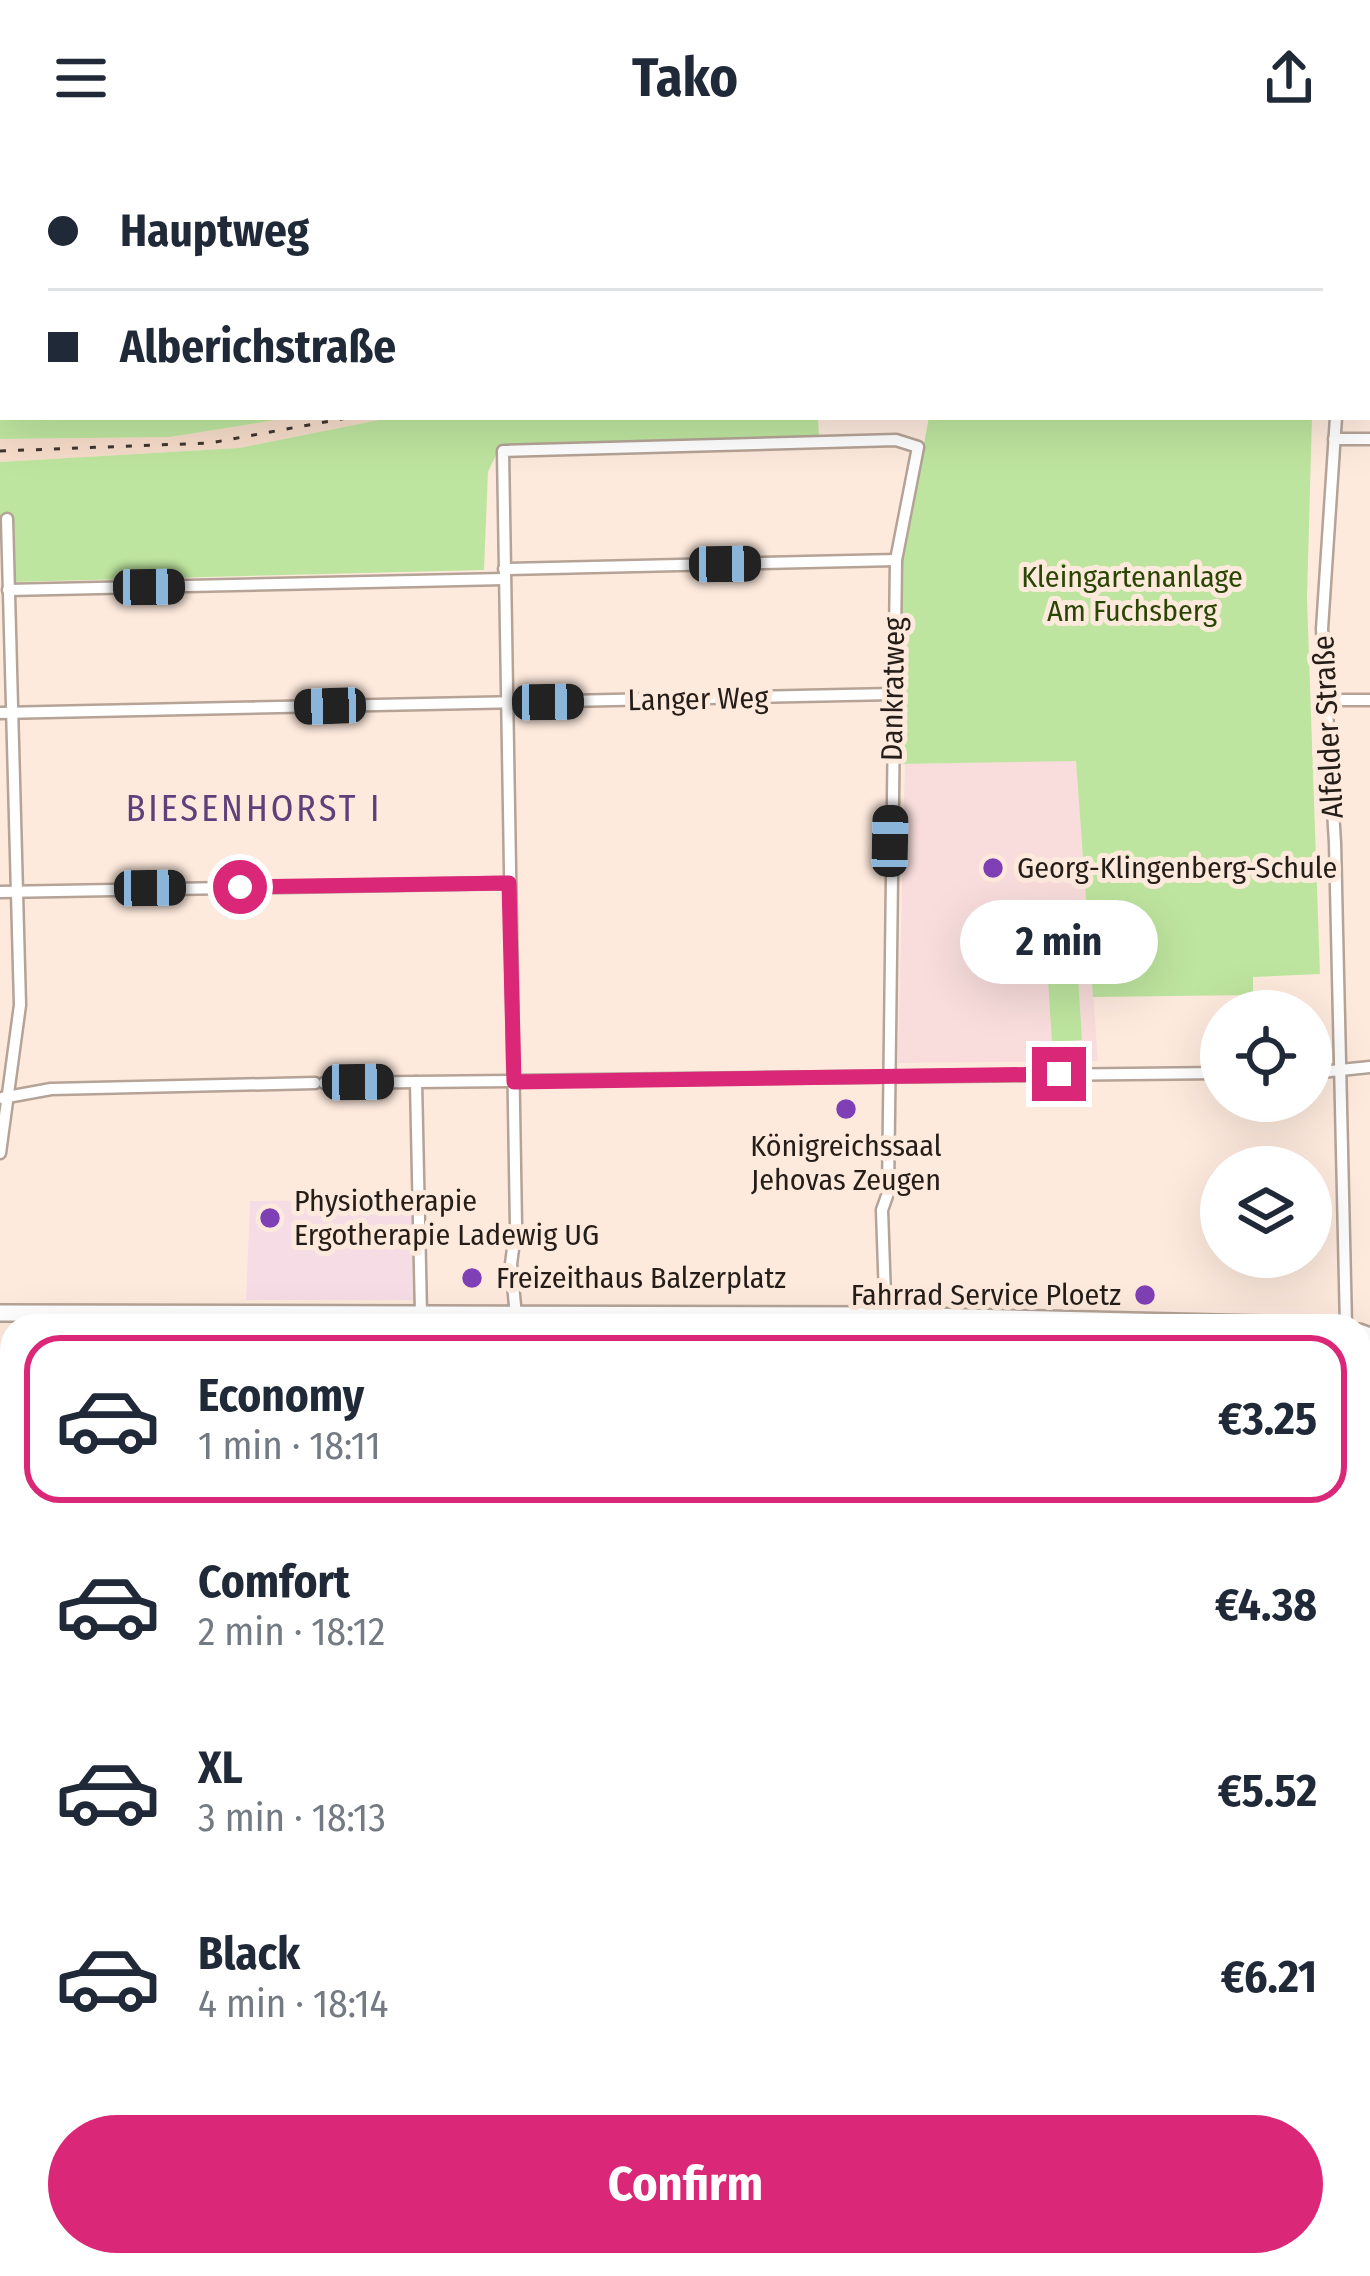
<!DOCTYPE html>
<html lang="en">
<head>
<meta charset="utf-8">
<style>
	body { margin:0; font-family:"Fira Sans Condensed",sans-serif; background:#f2f2f3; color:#1f2937; height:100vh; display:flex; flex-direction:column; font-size:45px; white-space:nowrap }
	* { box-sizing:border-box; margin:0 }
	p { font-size:39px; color:#747a83 }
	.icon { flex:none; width:66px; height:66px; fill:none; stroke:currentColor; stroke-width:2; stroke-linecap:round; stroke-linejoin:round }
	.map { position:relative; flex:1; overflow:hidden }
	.details { position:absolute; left:0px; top:1158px; width:1371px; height:963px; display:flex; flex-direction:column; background:#fff; border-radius:36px 36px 0 0; box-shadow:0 12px 48px #0002 }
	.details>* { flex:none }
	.guide { position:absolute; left:0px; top:0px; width:1371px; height:264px; box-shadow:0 12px 48px #0002; display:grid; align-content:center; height:264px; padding:0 48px; background:#fff }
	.tools { position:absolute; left:1200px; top:834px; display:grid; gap:24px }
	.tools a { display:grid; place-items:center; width:132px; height:132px; border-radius:50%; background:#fff; box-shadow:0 12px 48px #0002; font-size:60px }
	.end { position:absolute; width:54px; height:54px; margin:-27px; border:15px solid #db2777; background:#fff; box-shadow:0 0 0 6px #fff }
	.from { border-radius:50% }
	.bubble { position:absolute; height:84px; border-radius:42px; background:#fff; box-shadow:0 12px 48px #0002; font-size:39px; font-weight:700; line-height:84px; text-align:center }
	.car { position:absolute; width:36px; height:72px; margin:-36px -18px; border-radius:15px; box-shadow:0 0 9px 3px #0007; background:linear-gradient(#222 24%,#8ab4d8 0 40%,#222 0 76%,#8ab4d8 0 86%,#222 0) }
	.guide b { display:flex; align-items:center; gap:42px; height:114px; font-size:45px }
	.guide b+b { border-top:3px solid #e0e1e3 }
	.guide i { width:30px; height:30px; background:#1f2937 }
	ul { padding:21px 0 0; list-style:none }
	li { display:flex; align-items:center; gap:36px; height:168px; margin:0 24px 18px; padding:0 24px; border:6px solid transparent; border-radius:36px }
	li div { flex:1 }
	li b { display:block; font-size:45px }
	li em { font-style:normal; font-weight:700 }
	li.current { border-color:#db2777 }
	li>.icon { width:108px; height:108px; stroke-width:1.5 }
	.cta { display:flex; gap:24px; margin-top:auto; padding:24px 48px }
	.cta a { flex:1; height:138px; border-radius:72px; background:#db2777; color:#fff; font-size:48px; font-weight:700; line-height:138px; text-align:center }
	header { display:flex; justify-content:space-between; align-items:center; height:156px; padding:0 48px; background:#fff; font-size:54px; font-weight:700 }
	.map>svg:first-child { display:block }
	.commercial { fill:#f6dde5 }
	.built { fill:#f6dcca }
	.education { fill:#f8dddc }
	.green { fill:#bee59f }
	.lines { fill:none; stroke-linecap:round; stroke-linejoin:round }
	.minor-casing { stroke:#b5a397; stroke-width:15 }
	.tertiary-casing { stroke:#b5a397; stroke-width:18 }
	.secondary-casing { stroke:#b5a397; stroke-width:20 }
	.minor { stroke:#fff; stroke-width:10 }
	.tertiary { stroke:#fff; stroke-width:14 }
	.secondary { stroke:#fff; stroke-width:15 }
	.rail { stroke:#3f3630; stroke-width:3; stroke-dasharray:6 12; stroke-linecap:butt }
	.route { stroke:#db2777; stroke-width:15 }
	.poi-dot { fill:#8040b5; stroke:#feeadd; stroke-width:4.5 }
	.labels { text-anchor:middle; stroke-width:10; stroke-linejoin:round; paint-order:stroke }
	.park-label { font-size:30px; fill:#294605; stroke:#feeadd }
	.street-label { font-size:30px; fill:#241d18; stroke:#feeadd }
	.poi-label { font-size:30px; fill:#241d18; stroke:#feeadd; text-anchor:start }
	.quarter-label { font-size:36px; letter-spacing:3px; fill:#5e407b; stroke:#feeadd }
</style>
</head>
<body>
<header><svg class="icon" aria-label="menu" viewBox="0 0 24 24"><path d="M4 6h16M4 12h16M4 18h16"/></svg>Tako<svg class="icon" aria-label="share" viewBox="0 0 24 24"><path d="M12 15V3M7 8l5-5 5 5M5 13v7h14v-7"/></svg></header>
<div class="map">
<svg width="1370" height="2120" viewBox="0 0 1370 2120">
	<rect width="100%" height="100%" fill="#feeadd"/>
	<polygon class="commercial" points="411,1043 413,1144 246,1144 250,1045"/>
	<polygon class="built" points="295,261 394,261 239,292 0,306 0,283 170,281"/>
	<polygon class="education" points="1076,604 1098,905 898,907 905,608"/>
	<g class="green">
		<polygon points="0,0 1036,0 3,3 3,261 295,261 170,281 0,283"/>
		<polygon points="394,261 818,261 819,281 501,288 488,316 484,414 13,426 0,369 0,306 239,292"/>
		<polygon points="929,261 1312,261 1307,442 1320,818 1253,821 1253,839 1093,841 1076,605 899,608 901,409"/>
		<polygon points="1078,821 1082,884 1052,886 1048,823"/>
	</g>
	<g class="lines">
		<g class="minor-casing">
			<g id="minor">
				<polyline points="1344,3 1370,0"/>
				<polyline points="1336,261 1322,473 1335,687 1346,1170"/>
				<polyline points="1334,283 1370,283"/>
				<polyline points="504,413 896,404"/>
				<polyline points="8,434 504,423"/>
				<polyline points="1328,544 1370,544"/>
				<polyline points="0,557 893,538"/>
				<polyline points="0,736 509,727"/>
				<polyline points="1311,917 1370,911"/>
				<polyline points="416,926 421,1158"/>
				<polyline points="324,927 1221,917"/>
				<polyline points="2,942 51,933 315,927"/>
				<polyline points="0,997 20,849 7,363"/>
				<polyline points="517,1170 511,1108 516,1070 503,295 896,284 918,291 896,404 888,1037 882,1054 886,1170"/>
				<polyline points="0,1341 12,1341"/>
				<polyline points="1359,1536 1370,1538"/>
				<polyline points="0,1605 12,1612"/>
				<polyline points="1359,1794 1370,1794"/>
				<polyline points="0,1803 12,1802"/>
				<polyline points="1359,2101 1370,2106"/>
				<polyline points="439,2109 441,2120"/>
				<polyline points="467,2120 547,2109"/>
				<polyline points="963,2120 966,2109"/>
				<polyline points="1175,2120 1178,2109"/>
			</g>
		</g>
		<g class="tertiary-casing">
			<polyline id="tertiary" points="132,2109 135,2120"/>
		</g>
		<g class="secondary-casing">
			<g id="secondary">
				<polyline points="0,1157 885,1159 1343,1170"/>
				<polyline points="1359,1176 1370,1180"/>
			</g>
		</g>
		<use href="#minor" class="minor"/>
		<use href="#tertiary" class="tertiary"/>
		<use href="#secondary" class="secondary"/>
		<g class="rail">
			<polyline points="1042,3 1047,0"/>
			<polyline points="0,295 210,287 352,261"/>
		</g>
	</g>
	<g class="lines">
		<polyline class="route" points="240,731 509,727 514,926 1059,918"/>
	</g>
	<g class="poi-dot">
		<circle cx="993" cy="712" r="12"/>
		<circle cx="846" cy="953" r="12"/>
		<circle cx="270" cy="1062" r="12"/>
		<circle cx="472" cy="1122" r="12"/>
		<circle cx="1145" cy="1139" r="12"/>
	</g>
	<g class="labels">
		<g class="park-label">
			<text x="1132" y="431">Kleingartenanlage<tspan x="1132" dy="34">Am Fuchsberg</tspan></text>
		</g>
		<g class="street-label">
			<text transform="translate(893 533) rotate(-89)" y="10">Dankratweg</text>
			<text transform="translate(698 543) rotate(-1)" y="10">Langer Weg</text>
			<text transform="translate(1328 571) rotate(-93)" y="10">Alfelder Straße</text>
		</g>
		<g class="poi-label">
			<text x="1017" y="722">Georg-Klingenberg-Schule</text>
			<text x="846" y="1000" text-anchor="middle">Königreichssaal<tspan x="846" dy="34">Jehovas Zeugen</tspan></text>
			<text x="294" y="1055">Physiotherapie<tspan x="294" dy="34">Ergotherapie Ladewig UG</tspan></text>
			<text x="496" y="1132">Freizeithaus Balzerplatz</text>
			<text x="1121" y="1149" text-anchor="end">Fahrrad Service Ploetz</text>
		</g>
		<g class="quarter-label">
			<text x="254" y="665">BIESENHORST I</text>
		</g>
	</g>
</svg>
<div class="tools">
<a><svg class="icon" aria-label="locate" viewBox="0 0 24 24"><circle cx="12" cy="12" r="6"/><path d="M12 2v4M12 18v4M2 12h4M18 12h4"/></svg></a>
<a><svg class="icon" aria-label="layers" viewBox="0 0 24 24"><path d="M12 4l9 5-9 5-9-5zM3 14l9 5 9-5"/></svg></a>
</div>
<i class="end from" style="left:240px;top:731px"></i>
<i class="end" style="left:1059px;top:918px"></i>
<div class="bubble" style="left:960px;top:744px;width:198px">2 min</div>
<i class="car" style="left:725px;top:408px;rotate:89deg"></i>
<i class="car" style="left:149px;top:431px;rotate:89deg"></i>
<i class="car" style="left:548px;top:546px;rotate:89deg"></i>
<i class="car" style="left:330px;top:550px;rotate:268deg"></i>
<i class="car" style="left:890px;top:685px;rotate:1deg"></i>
<i class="car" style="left:150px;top:732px;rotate:89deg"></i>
<i class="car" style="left:358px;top:926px;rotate:89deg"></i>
<div class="guide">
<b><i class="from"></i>Hauptweg</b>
<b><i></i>Alberichstraße</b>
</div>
<section class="details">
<ul>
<li class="current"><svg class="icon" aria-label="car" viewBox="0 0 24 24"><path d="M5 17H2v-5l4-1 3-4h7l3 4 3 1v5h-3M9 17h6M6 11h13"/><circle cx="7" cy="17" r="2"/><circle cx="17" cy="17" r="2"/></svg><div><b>Economy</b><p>1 min · 18:11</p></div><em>€3.25</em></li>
<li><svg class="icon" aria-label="car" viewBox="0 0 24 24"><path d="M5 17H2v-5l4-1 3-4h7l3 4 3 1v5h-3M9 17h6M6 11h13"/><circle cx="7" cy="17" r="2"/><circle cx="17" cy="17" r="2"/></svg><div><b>Comfort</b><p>2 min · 18:12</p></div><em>€4.38</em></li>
<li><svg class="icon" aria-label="car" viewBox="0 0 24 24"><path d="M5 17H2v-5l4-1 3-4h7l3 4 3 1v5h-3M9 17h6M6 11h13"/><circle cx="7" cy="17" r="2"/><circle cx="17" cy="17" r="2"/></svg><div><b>XL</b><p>3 min · 18:13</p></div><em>€5.52</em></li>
<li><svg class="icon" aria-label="car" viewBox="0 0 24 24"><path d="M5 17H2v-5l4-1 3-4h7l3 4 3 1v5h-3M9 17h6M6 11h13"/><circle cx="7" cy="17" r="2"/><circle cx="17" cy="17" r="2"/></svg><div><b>Black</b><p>4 min · 18:14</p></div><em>€6.21</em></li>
</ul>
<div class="cta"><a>Confirm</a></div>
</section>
</div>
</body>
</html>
